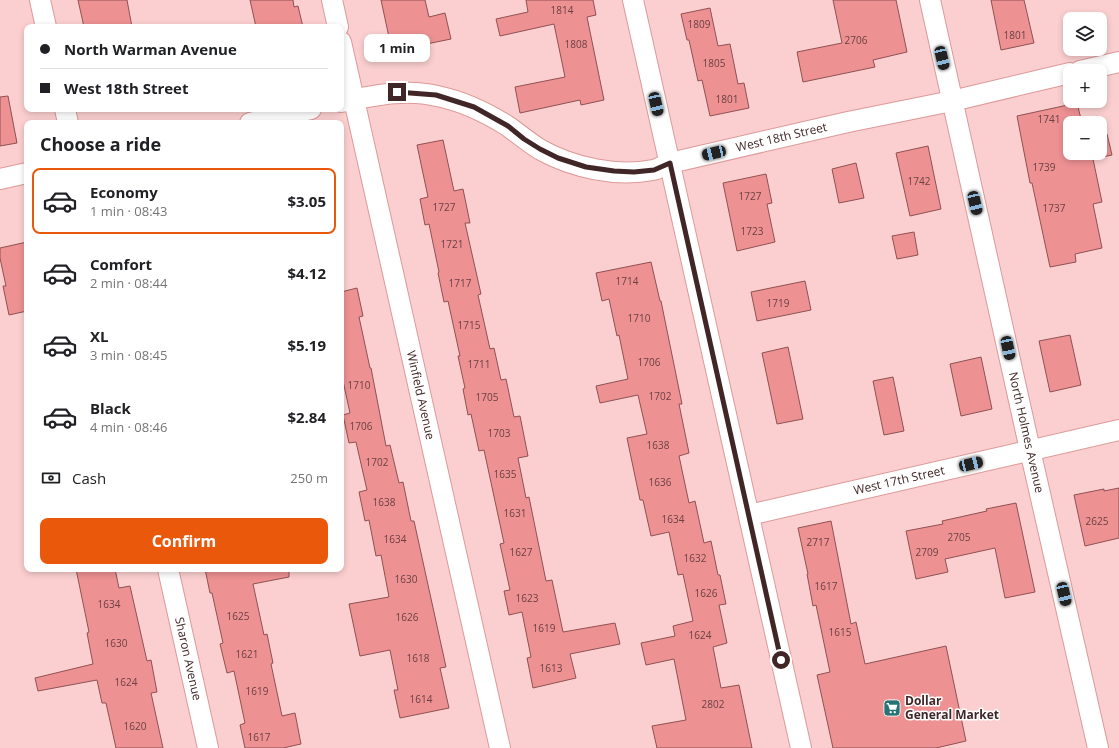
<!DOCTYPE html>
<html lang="en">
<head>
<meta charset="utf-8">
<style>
	body { margin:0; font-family:"Open Sans",sans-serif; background:#f6f6f6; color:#202124; height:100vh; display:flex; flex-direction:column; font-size:15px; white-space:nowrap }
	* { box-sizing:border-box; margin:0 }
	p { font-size:13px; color:#757577 }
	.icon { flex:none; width:22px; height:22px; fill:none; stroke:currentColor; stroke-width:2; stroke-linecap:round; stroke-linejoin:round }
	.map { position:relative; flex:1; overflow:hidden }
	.sheet { position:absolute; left:24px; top:120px; width:320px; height:452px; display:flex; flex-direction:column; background:#fff; border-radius:8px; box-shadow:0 2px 6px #0003 }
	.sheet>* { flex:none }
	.top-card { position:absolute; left:24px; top:24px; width:320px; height:88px; border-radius:8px; box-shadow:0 2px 6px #0003; display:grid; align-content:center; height:88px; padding:0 16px; background:#fff }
	.controls { position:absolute; left:1063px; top:12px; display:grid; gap:8px }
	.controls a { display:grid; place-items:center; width:44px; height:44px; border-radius:8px; background:#fff; box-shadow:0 2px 6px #0003; font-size:20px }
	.end { position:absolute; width:18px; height:18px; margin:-9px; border:5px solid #412627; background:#fff; box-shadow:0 0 0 2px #fff }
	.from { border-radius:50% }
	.bubble { position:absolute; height:28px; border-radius:8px; background:#fff; box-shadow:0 2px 6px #0003; font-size:13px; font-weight:700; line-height:28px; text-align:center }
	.car { position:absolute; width:12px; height:24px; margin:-12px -6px; border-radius:5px; box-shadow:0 0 3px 1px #0007; background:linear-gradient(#222 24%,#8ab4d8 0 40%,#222 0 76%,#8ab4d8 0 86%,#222 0) }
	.top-card b { display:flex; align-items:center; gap:14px; height:38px; font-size:15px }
	.top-card b+b { border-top:1px solid #e0e0e0 }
	.top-card i { width:10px; height:10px; background:#202124 }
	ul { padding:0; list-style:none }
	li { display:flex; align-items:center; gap:12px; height:66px; margin:0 8px 6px; padding:0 8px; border:2px solid transparent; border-radius:8px }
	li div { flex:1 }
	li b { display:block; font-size:15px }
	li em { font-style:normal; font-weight:700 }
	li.active { border-color:#ea580c }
	li>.icon { width:36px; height:36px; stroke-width:1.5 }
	h2 { padding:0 16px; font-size:18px; line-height:48px }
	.pay { display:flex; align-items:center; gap:10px; height:44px; padding:0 16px; font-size:15px }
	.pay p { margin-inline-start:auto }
	.cta { display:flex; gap:8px; margin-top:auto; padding:8px 16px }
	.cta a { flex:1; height:46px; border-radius:8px; background:#ea580c; color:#fff; font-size:16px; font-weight:700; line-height:46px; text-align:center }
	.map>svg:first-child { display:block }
	.building { fill:#ed9193; stroke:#8f5153 }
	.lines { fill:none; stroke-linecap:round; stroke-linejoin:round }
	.minor-casing { stroke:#d99; stroke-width:22 }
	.minor { stroke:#fff; stroke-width:20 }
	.route { stroke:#412627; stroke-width:5 }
	.labels { text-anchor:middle; stroke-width:3; stroke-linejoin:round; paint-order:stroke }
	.number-label { font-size:10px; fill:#6c4142 }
	.street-label { font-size:12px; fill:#412627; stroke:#fdfdfd }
	.poi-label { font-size:12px; font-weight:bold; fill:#412627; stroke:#fdfdfd; text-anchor:start }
</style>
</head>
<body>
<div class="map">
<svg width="1119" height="748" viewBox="0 0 1119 748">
	<rect width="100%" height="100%" fill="#fbcfcf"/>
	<g class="building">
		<polygon points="78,0 127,0 132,27 84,27"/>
		<polygon points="250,0 293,0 294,7 298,6 303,27 256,27"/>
		<polygon points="381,0 425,0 429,17 445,13 451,39 392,51"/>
		<polygon points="526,0 593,0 596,15 587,17 604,100 581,105 580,100 520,113 515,87 565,77 554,24 500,36 496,19 528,12"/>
		<polygon points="833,0 896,0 907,52 873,60 875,67 803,82 797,52 842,43"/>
		<polygon points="991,0 1024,0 1034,43 1001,50"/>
		<polygon points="710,8 718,46 730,44 738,84 744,83 749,108 710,116 702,80 698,81 689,40 687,40 681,14"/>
		<polygon points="8,96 17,143 0,146 0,97"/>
		<polygon points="1077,103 1082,123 1070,123 1070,153 1100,153 1100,135 1107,134 1112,155 1093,159 1102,202 1093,204 1102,248 1075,254 1076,262 1050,267 1032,183 1030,183 1017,116"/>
		<polygon points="443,140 454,191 463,189 470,223 465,223 481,294 478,295 490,349 494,348 501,380 506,379 514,417 520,416 528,456 518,458 526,498 529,497 546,581 552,580 563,632 615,623 620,644 570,654 576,678 533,688 527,658 531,657 522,612 509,615 504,591 510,590 500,544 504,543 484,450 479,451 471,414 468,415 463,389 465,388 458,356 460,356 448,301 444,302 438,273 439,272 429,224 425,225 420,199 428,197 417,145"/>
		<polygon points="928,146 941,209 910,216 896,153"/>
		<polygon points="856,163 864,198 839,203 832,169"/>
		<polygon points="766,174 772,203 767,204 775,242 737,251 723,183"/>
		<polygon points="914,232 918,255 897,259 892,236"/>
		<polygon points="27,242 27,311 9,315 3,286 6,286 0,258 0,248"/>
		<polygon points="651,262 660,301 661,301 682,404 679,404 689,453 679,456 689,503 695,501 704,543 711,541 718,575 720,575 726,604 719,605 727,643 713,647 721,688 739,685 752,748 657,748 652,726 686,720 674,659 646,665 641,643 675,636 673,626 693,621 683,574 678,575 669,532 651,536 643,500 640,500 627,438 647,434 638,395 600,403 596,386 628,379 619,335 617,336 609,299 602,301 596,273"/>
		<polygon points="805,281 811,310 757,321 751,292"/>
		<polygon points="357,288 363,316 359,317 370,368 371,368 386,446 390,445 399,483 403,482 411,521 414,521 446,667 440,668 449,708 400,718 394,690 398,690 390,650 360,656 349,604 389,597 381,555 376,556 369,520 365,521 359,492 367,490 356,442 349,443 343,415 350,413 341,372 341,292"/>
		<polygon points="1070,335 1081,385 1050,392 1039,341"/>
		<polygon points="788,347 803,419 777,424 762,353"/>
		<polygon points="981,357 992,409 961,416 950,364"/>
		<polygon points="893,377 904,431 884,435 873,381"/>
		<polygon points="1119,488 1119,538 1085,546 1074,495 1104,489 1104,491"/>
		<polygon points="1016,503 1035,592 1005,598 995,548 945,559 948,572 916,579 906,531 943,524 942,521 987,511 986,509"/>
		<polygon points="831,521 851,624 856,622 865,664 946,646 966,741 936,748 833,748 817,675 830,672 816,605 813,606 807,574 808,574 798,528"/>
		<polygon points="76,569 115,569 119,588 130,586 147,661 151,660 157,692 151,693 163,748 116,748 106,703 102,703 97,680 38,691 35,678 93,664 87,633 89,632"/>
		<polygon points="205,569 289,569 289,577 253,584 264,635 267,634 273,663 271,664 282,716 295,713 301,744 283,748 245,748 240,725 245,723 234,671 227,673 220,644 223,643 212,593 210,593"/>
	</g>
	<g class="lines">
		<g class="minor-casing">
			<g id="minor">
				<polyline points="40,0 46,27"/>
				<polyline points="332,0 338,27"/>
				<polyline points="633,0 801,748"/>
				<path id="s1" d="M930 0 1030 450 1098 748"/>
				<path id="s2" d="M341 42 500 748"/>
				<polyline points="1080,71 1119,62"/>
				<path id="s3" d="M341 102C373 96 405 88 437 96 462 101 485 112 506 125 518 133 529 143 541 150 574 168 616 177 653 170 658 169 664 165 670 163L848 122 952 101 1070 73"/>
				<polyline points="65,109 68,123"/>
				<polyline points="250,123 311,109"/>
				<polyline points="0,179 27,173"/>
				<path id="s4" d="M749 515 1119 430"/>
				<path id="s5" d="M168 569 208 748"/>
			</g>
		</g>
		<use href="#minor" class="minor"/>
	</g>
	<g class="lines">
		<polyline class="route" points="397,92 436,95 474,107 508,126 524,139 540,149 558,158 586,167 614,171 634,172 654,170 670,163 781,660"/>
	</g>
	<defs>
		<g id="supermarket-square" transform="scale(0.9)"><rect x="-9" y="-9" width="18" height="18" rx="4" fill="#287275" stroke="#fdfdfd"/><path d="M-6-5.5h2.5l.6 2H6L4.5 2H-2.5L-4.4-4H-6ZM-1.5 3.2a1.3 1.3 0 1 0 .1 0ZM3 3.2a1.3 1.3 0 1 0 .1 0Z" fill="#fff"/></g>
	</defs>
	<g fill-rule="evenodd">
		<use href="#supermarket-square" x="892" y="708"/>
	</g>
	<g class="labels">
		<g class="number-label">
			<text x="562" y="14">1814</text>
			<text x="699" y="28">1809</text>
			<text x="1015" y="39">1801</text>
			<text x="856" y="44">2706</text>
			<text x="576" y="48">1808</text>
			<text x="714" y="67">1805</text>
			<text x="727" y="103">1801</text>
			<text x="1049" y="123">1741</text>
			<text x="1044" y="171">1739</text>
			<text x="919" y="185">1742</text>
			<text x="750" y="200">1727</text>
			<text x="444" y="211">1727</text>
			<text x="1054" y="212">1737</text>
			<text x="752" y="235">1723</text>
			<text x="452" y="248">1721</text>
			<text x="627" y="285">1714</text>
			<text x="460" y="287">1717</text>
			<text x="778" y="307">1719</text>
			<text x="639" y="322">1710</text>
			<text x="469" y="329">1715</text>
			<text x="649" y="366">1706</text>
			<text x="479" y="368">1711</text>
			<text x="359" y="389">1710</text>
			<text x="660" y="400">1702</text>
			<text x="487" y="401">1705</text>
			<text x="361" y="430">1706</text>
			<text x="499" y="437">1703</text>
			<text x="658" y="449">1638</text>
			<text x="377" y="466">1702</text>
			<text x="505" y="478">1635</text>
			<text x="660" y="486">1636</text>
			<text x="384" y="506">1638</text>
			<text x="515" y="517">1631</text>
			<text x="673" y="523">1634</text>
			<text x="1097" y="525">2625</text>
			<text x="959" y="541">2705</text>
			<text x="395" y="543">1634</text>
			<text x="818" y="546">2717</text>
			<text x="521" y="556">1627</text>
			<text x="927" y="556">2709</text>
			<text x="695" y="562">1632</text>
			<text x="406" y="583">1630</text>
			<text x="826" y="590">1617</text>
			<text x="706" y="597">1626</text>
			<text x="527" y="602">1623</text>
			<text x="109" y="608">1634</text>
			<text x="238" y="620">1625</text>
			<text x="407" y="621">1626</text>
			<text x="544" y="632">1619</text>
			<text x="840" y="636">1615</text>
			<text x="700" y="639">1624</text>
			<text x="116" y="647">1630</text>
			<text x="247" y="658">1621</text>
			<text x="418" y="662">1618</text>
			<text x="551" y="672">1613</text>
			<text x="126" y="686">1624</text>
			<text x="257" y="695">1619</text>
			<text x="421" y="703">1614</text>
			<text x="713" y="708">2802</text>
			<text x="135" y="730">1620</text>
			<text x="259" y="741">1617</text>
		</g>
		<g class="street-label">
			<text dy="4" stroke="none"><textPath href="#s3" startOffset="464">West 18th Street</textPath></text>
			<text dy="4" stroke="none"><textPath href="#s2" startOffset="362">Winfield Avenue</textPath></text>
			<text dy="4" stroke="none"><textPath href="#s1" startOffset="443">North Holmes Avenue</textPath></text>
			<text dy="4" stroke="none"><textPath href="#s4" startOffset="154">West 17th Street</textPath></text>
			<text dy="4" stroke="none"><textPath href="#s5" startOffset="92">Sharon Avenue</textPath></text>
		</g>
		<g class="poi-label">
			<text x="905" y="705">Dollar<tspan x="905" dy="14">General Market</tspan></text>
		</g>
	</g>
</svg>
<div class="controls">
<a><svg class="icon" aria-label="layers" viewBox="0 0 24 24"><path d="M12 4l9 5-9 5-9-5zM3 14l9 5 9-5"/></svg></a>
<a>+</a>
<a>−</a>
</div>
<i class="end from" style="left:781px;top:660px"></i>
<i class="end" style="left:397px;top:92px"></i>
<div class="bubble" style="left:364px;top:34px;width:66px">1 min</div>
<i class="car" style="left:942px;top:58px;rotate:167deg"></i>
<i class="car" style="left:656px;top:104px;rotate:167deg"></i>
<i class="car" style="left:714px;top:153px;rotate:257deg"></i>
<i class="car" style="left:975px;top:203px;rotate:167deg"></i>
<i class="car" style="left:1008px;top:348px;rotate:168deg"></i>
<i class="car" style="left:971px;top:464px;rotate:77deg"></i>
<i class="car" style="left:1064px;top:594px;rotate:167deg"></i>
<div class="top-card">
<b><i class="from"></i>North Warman Avenue</b>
<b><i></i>West 18th Street</b>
</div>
<section class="sheet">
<h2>Choose a ride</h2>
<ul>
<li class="active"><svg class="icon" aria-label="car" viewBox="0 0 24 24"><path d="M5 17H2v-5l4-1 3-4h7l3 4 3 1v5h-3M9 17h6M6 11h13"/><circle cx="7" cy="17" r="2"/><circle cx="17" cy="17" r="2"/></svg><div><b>Economy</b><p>1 min · 08:43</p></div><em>$3.05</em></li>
<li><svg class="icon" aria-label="car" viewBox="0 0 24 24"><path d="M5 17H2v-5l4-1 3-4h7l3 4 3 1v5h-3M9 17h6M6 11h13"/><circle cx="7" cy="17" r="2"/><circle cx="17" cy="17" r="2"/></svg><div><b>Comfort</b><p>2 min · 08:44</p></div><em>$4.12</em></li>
<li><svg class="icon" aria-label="car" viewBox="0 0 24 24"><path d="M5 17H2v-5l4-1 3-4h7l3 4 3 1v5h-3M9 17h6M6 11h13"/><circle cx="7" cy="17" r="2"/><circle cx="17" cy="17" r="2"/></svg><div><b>XL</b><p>3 min · 08:45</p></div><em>$5.19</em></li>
<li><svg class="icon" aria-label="car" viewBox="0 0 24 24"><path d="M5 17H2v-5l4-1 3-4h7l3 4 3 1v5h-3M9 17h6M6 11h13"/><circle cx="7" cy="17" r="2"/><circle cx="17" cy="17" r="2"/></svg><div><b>Black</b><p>4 min · 08:46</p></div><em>$2.84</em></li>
</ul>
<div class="pay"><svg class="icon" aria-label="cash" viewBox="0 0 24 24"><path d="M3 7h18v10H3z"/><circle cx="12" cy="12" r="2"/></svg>Cash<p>250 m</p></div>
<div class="cta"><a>Confirm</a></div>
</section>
</div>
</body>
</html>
